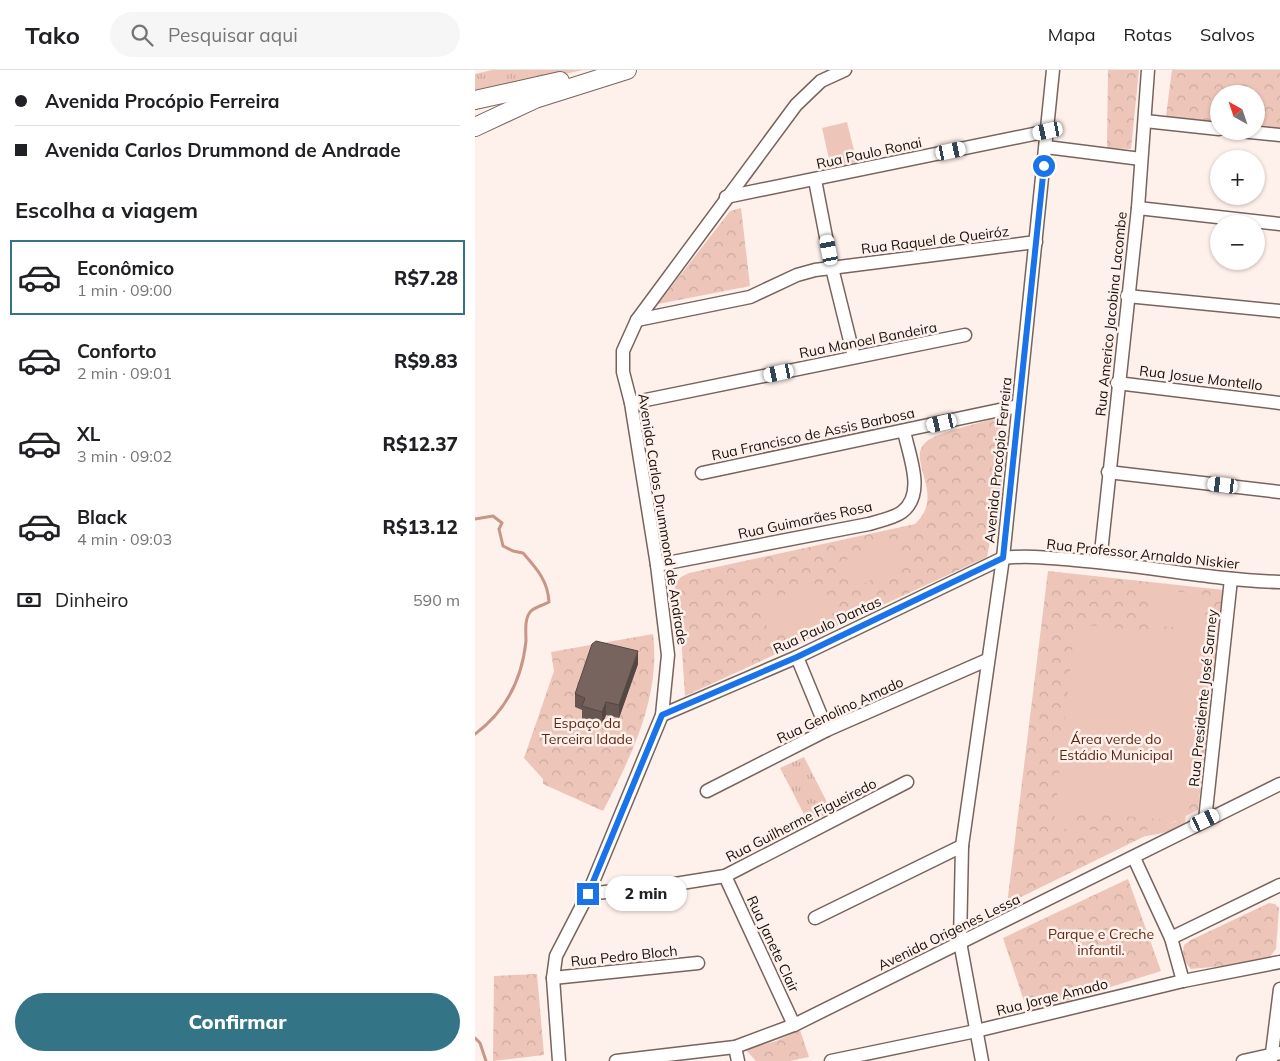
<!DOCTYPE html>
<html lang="pt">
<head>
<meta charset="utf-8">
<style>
	body { margin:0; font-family:Mulish,sans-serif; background:#f6f6f6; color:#202124; height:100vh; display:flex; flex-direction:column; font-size:19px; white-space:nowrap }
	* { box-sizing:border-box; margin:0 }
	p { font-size:16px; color:#757577 }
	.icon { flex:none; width:28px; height:28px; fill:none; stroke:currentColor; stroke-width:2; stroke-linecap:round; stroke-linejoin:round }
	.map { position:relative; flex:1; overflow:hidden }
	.drawer { display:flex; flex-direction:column; background:#fff; width:475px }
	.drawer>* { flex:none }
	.banner { display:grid; align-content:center; height:110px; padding:0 15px; background:#fff }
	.needle { width:32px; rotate:320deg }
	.tools { position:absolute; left:735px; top:15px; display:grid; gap:10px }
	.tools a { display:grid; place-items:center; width:55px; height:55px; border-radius:50%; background:#fff; box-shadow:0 1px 4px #0004; font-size:25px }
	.end { position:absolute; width:22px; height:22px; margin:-11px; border:6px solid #1a73e8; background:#fff; box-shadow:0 0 0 2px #fff }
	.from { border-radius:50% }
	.bubble { position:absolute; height:35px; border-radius:18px; background:#fff; box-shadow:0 1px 4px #0004; font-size:16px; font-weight:800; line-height:35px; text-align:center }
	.car { position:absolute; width:15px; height:30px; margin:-15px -8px; border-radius:6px; box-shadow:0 0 4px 1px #0007; background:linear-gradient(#fff 24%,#345 0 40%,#fff 0 76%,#345 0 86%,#fff 0) }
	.banner b { display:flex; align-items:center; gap:18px; height:48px; font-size:19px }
	.banner b+b { border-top:1px solid #e0e0e0 }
	.banner i { width:12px; height:12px; background:#202124 }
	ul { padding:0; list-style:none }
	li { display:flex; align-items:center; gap:15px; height:75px; margin:0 10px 8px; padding:0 5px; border:2px solid transparent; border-radius:0px }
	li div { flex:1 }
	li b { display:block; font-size:19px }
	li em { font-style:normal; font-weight:800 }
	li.current { border-color:#337587 }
	li>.icon { width:45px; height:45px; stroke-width:1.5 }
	h2 { padding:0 15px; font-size:22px; line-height:60px }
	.pay { display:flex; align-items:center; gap:12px; height:55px; padding:0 15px; font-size:19px }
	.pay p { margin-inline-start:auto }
	.primary-button { display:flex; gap:10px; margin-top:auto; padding:10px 15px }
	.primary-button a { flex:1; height:58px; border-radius:30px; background:#337587; color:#fff; font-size:20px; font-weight:800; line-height:58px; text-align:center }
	header { display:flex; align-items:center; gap:30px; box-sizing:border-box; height:70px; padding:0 25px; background:#fff; border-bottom:1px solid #e0e0e0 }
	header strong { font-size:24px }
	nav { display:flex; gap:28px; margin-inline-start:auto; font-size:18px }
	.search { width:350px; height:45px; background:#f6f6f6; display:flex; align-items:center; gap:12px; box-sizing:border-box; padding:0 18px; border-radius:28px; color:#757577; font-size:19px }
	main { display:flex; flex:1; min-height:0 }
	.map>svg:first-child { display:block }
	.grass { fill:url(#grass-tufts) }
	.park { fill:url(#park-crowns) }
	.garden { fill:#edc6b9; fill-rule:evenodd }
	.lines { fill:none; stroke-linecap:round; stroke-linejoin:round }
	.stream { stroke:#c79687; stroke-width:3 }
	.minor-casing { stroke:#77645d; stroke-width:15 }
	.highway-casing { stroke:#77645d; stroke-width:20 }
	.minor { stroke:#fff; stroke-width:12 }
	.highway { stroke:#fff; stroke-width:18 }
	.wall { fill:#675651 }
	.shaded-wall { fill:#544642 }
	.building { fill:#78645e; stroke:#544642 }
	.route { stroke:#1a73e8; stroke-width:6 }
	.labels { text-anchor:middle; stroke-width:5; stroke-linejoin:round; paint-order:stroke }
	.street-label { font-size:14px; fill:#160f0c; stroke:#fef0eb }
	.park-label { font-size:14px; fill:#622612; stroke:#fef0eb }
</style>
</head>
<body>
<header>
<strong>Tako</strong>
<div class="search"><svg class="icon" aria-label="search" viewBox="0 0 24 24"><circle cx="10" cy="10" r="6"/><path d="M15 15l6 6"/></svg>Pesquisar aqui</div>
<nav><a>Mapa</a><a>Rotas</a><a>Salvos</a></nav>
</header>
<main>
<section class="drawer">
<div class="banner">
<b><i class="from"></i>Avenida Procópio Ferreira</b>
<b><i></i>Avenida Carlos Drummond de Andrade</b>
</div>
<h2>Escolha a viagem</h2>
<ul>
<li class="current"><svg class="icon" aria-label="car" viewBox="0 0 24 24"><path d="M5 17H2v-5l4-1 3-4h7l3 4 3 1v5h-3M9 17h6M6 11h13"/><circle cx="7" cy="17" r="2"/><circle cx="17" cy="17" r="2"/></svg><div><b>Econômico</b><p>1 min · 09:00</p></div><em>R$7.28</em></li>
<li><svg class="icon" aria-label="car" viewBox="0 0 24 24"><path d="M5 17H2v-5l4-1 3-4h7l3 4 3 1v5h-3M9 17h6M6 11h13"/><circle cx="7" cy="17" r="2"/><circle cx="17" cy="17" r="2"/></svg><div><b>Conforto</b><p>2 min · 09:01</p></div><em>R$9.83</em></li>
<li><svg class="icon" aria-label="car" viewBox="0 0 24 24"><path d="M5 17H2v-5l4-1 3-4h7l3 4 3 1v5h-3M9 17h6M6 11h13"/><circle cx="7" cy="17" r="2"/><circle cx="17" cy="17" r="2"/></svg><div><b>XL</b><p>3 min · 09:02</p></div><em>R$12.37</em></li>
<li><svg class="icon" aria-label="car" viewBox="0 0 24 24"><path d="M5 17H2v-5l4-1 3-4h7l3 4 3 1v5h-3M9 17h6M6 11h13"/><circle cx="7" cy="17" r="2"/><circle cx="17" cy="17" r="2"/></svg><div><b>Black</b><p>4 min · 09:03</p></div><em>R$13.12</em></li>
</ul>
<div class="pay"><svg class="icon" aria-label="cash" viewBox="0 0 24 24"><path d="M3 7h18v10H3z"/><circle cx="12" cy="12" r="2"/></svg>Dinheiro<p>590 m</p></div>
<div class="primary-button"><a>Confirmar</a></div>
</section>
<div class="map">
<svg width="805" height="991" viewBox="0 0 805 991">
	<defs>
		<pattern id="grass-tufts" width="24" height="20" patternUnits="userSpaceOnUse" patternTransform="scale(1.25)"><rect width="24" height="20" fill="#edc6b9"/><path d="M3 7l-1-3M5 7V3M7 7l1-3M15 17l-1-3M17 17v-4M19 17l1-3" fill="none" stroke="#caa99e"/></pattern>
		<pattern id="park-crowns" width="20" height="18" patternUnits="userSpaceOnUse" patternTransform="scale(1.25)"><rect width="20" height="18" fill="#edc6b9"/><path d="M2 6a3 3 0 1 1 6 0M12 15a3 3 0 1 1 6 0" fill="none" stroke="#caa99e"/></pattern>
	</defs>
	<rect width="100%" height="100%" fill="#fef0eb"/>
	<g class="grass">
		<polygon points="17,0 108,0 0,24 0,4"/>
		<polygon points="329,687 357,742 333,752 305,698"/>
	</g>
	<g class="park">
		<polygon points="633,0 664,0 656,79 632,78"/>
		<polygon points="697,0 805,0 805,58 781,56 781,24 744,24 744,52 691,46"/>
		<polygon points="266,138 275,216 183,234 255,141"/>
		<path d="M517 349C530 353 532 360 534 372L512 487 210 626 206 565 199 521 201 513 206 507 214 503 440 454C472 425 430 390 451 372 460 363 502 354 517 349Z"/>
		<polygon points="573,501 749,520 723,740 532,834"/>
		<path d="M178 564C186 627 156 687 128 741L68 714V709L49 688 79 601 76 582Z"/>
		<polygon points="653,809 686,901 553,943 528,868"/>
		<path d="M794 833 800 834 804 838 801 879 791 892 716 899C708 891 707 885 709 875L716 870Z"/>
		<polygon points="62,904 69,985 18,991 19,906"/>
		<polygon points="325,960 334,987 315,991 281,991 271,980 301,971"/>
	</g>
	<g class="garden">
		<polygon points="372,52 382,92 356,98 347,58"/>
		<polygon points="415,468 428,494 384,516 371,490"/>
		<polygon points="350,515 359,553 294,568 286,530"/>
		<polygon points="677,519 732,525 728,560 674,555"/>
		<path d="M600 554 730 566 710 753C695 768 632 771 612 767 600 764 590 759 579 753ZM587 740 702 751C671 764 616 768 587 750Z"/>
	</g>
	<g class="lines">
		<g class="stream">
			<path d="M0 449 18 446 27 453 24 459 28 476 38 481 48 483C62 499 73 511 74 532 69 535 60 537 56 541 49 548 51 562 51 571 47 609 31 641 0 664"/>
			<polyline points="0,968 5,973 11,991"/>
		</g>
		<g class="minor-casing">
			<g id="minor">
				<polyline points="670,51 744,59"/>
				<polyline points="765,61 805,65"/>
				<polyline points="571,77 666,89"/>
				<polyline points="340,110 357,198 379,287"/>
				<polyline points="251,127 573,61"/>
				<polyline points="663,138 805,154"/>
				<polyline points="652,226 805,241"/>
				<polyline points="162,250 275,227 322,205 340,200 561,172"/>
				<polyline points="642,313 805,333"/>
				<polyline points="156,333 490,265"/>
				<polyline points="633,402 805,422"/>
				<polyline points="227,403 543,336"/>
				<polyline points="625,492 663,138 673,0"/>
				<path d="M182 495 394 454C404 451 419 448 427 442 451 424 434 386 429 361"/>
				<polyline points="322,587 352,660"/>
				<path d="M187 645 322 587 528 488C552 485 576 488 600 490 669 495 736 510 805 512"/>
				<polyline points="232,721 352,660 512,590"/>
				<polyline points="730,750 756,509"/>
				<polyline points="659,788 696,868 708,911"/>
				<polyline points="250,806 319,955"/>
				<polyline points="113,824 200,814 250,806 432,712"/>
				<polyline points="340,848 487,776"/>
				<polyline points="696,868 805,815"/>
				<polyline points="78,908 223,893"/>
				<polyline points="260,977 263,991"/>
				<polyline points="84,991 78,908 81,886 113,824 187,645 193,585 182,495 156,333 148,302 148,281 162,250 321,35 346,11 370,0"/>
				<polyline points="141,991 260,977 319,955 805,714"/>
				<polyline points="356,991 501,961 708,911 805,892"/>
				<polyline points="507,991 485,872 487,776 528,488 578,0"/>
				<polyline points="768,991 805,983"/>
				<polyline points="796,991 805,919"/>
			</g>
		</g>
		<g class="highway-casing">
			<g id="highway">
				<polyline points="0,30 85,11"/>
				<polyline points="0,57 60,29 152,0"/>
			</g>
		</g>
		<use href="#minor" class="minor"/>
		<use href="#highway" class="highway"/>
	</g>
	<polygon class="wall" points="163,594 144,648 131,645 127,655 107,649 107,640 100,637 100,624"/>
	<g class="shaded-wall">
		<polygon points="163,581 163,594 144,648 144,635"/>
		<polygon points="131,632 131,645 127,655 127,642"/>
	</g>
	<polygon class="building" points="121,571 163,581 144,635 131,632 127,642 107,636 110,628 100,624 117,574"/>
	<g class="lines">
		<polyline class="route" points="113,824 187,645 322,587 528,488 569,96"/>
	</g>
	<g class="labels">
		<g class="street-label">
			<text transform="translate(394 83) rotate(-12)" y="5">Rua Paulo Ronai</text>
			<text transform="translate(460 170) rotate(-7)" y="5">Rua Raquel de Queiróz</text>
			<text transform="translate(636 244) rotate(-84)" y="5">Rua Americo Jacobina Lacombe</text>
			<text transform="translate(393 270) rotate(-11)" y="5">Rua Manoel Bandeira</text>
			<text transform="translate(726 308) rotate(7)" y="5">Rua Josue Montello</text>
			<text transform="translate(338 364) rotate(-12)" y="5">Rua Francisco de Assis Barbosa</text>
			<text transform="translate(523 390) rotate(-84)" y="5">Avenida Procópio Ferreira</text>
			<text transform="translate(188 449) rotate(81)" y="5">Avenida Carlos Drummond de Andrade</text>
			<text transform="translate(330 450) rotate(-12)" y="5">Rua Guimarães Rosa</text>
			<text transform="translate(668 484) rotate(6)" y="5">Rua Professor Arnaldo Niskier</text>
			<text transform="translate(352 555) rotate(-25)" y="5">Rua Paulo Dantas</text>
			<text transform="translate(728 628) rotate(-84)" y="5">Rua Presidente José Sarney</text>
			<text transform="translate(365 640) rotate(-25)" y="5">Rua Genolino Amado</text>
			<text transform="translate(326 750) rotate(-27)" y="5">Rua Guilherme Figueiredo</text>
			<text transform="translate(474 862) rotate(-26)" y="5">Avenida Origenes Lessa</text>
			<text transform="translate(298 874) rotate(65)" y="5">Rua Janete Clair</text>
			<text transform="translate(149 886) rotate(-6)" y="5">Rua Pedro Bloch</text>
			<text transform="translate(577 927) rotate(-14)" y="5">Rua Jorge Amado</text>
		</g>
		<g class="park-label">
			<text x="112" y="658">Espaço da<tspan x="112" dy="16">Terceira Idade</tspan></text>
			<text x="641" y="674">Área verde do<tspan x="641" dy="16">Estádio Municipal</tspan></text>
			<text x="626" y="869">Parque e Creche<tspan x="626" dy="16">infantil.</tspan></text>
		</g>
	</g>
</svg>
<div class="tools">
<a><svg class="needle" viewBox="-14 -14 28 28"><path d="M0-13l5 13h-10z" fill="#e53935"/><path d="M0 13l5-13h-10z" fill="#757577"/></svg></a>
<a>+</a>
<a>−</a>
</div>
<i class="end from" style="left:569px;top:96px"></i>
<i class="end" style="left:113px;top:824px"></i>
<div class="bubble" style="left:130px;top:806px;width:82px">2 min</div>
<i class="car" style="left:573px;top:61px;rotate:258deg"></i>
<i class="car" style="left:476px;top:81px;rotate:78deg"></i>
<i class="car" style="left:354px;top:180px;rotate:349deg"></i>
<i class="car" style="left:304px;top:303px;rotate:258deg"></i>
<i class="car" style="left:467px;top:353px;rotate:257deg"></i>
<i class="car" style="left:748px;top:415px;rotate:277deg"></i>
<i class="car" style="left:730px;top:750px;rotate:64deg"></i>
</div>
</main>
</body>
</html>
